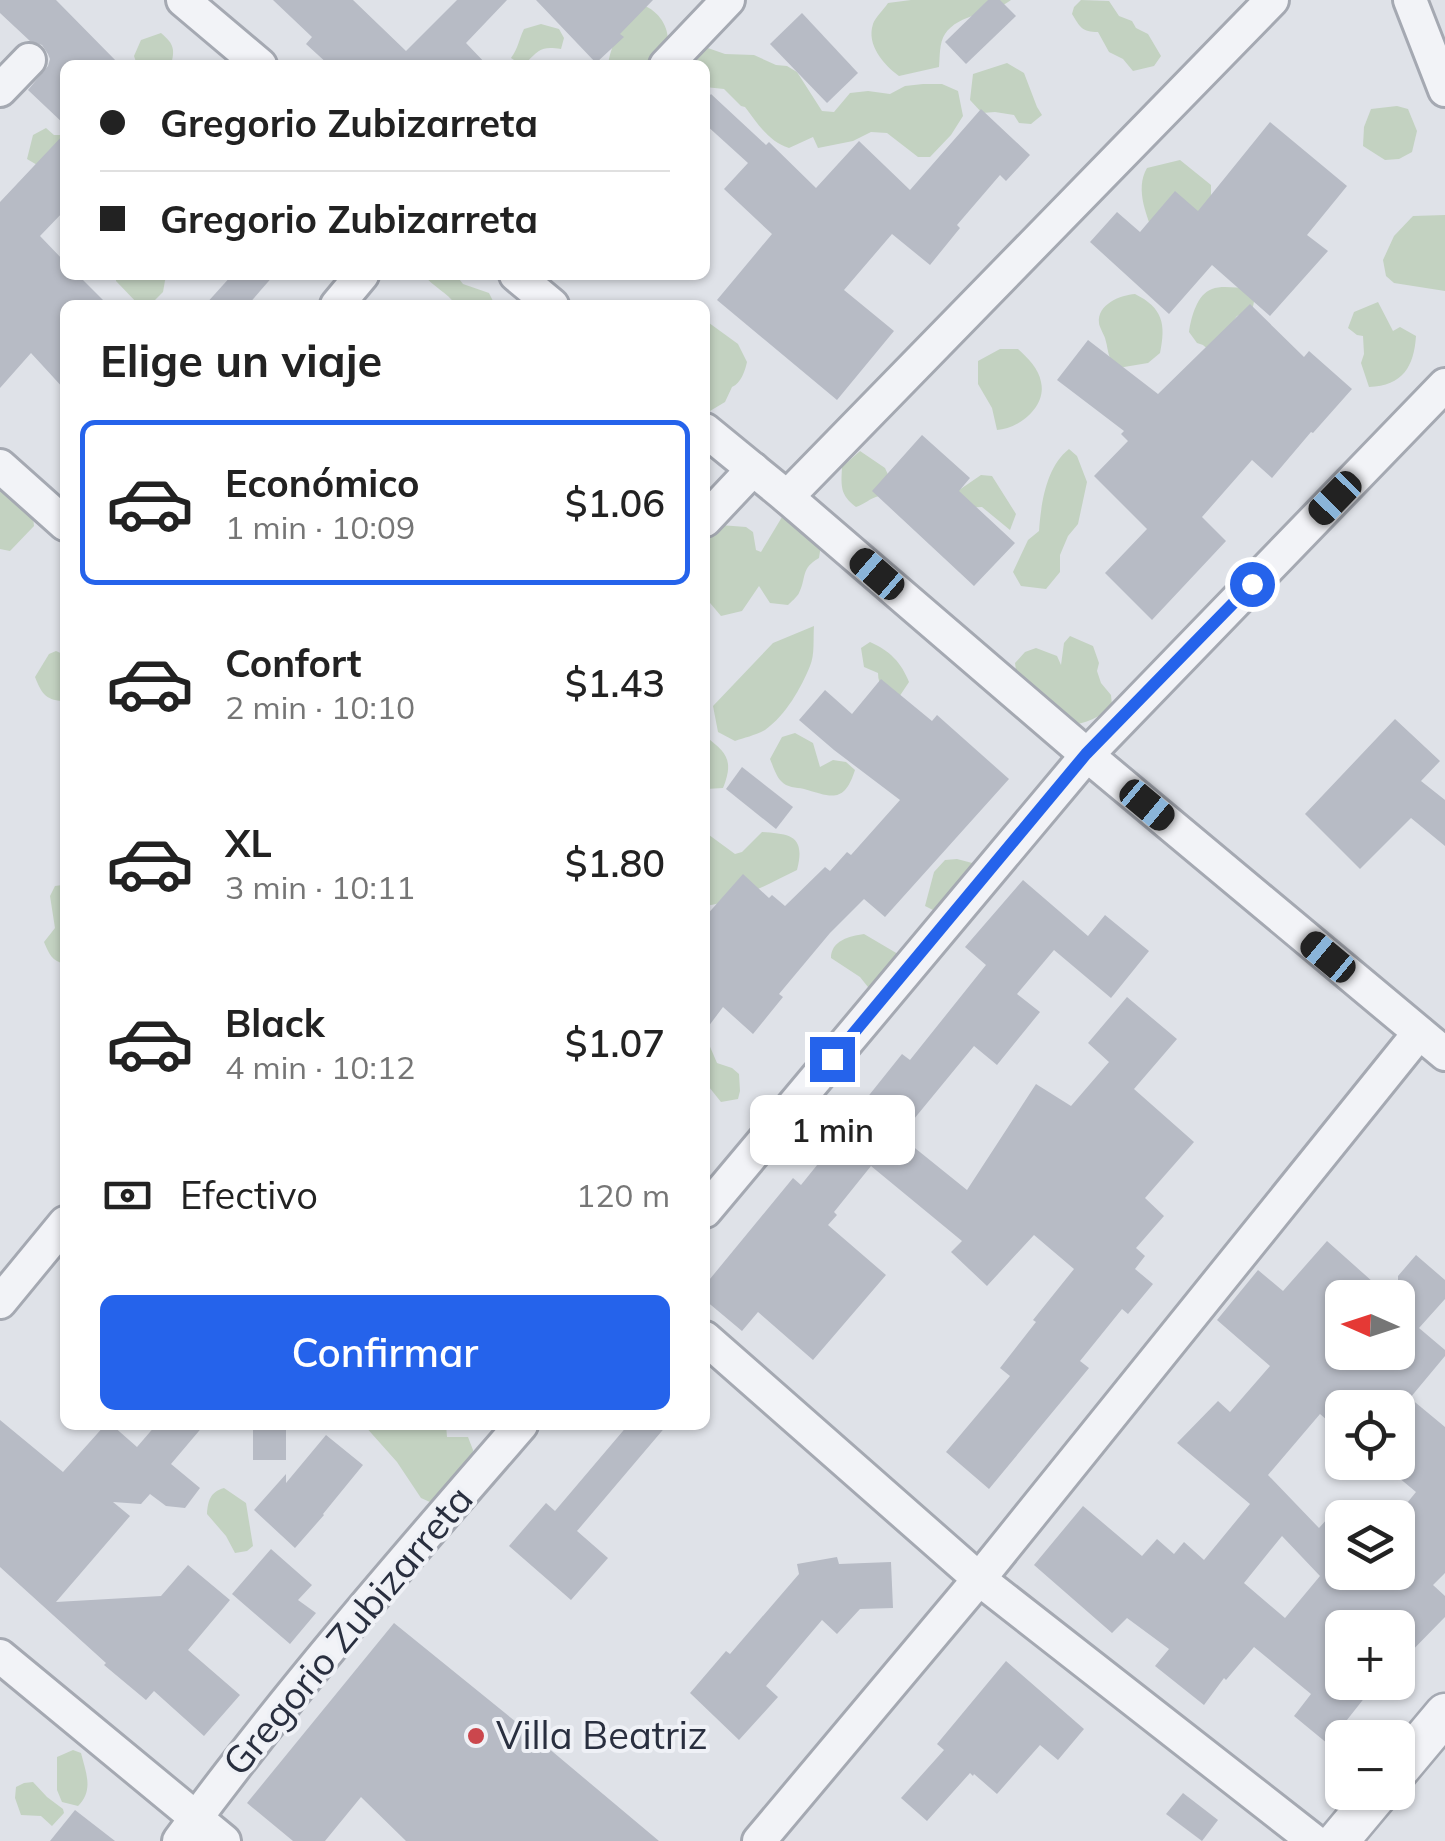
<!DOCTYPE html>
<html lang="es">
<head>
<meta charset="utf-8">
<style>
	body { margin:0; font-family:Mulish,sans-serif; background:#f6f6f6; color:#222; height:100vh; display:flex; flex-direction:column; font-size:38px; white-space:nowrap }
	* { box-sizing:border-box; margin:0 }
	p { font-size:32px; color:#767676 }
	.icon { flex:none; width:55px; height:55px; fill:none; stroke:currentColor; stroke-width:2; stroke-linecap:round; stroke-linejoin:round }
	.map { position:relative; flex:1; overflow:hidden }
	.panel { position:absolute; left:60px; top:300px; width:650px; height:1130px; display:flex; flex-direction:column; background:#fff; border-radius:15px; box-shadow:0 2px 8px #0004 }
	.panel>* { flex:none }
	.guide { position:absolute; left:60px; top:60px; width:650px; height:220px; border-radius:15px; box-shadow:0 2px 8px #0004; display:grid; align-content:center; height:220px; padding:0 40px; background:#fff }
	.needle { width:65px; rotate:273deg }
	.tools { position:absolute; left:1325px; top:1280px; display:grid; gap:20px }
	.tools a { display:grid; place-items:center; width:90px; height:90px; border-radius:15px; background:#fff; box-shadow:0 2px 8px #0004; font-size:50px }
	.end { position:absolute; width:45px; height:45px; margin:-22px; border:12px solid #2563eb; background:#fff; box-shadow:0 0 0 5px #fff }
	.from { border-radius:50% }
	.bubble { position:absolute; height:70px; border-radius:15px; background:#fff; box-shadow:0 2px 8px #0004; font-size:32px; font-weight:600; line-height:70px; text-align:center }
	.car { position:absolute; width:30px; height:60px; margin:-30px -15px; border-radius:12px; box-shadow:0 0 8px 2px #0007; background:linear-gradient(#222 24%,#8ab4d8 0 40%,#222 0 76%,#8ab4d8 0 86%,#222 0) }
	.guide b { display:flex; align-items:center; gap:35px; height:95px; font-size:38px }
	.guide b+b { border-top:2px solid #e0e0e0 }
	.guide i { width:25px; height:25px; background:#222 }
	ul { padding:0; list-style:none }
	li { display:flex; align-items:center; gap:30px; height:165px; margin:0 20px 15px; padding:0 20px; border:5px solid transparent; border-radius:15px }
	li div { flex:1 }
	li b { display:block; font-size:38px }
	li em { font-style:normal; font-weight:600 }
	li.current { border-color:#2563eb }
	li>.icon { width:90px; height:90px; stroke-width:1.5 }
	h2 { padding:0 40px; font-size:45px; line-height:120px }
	.pay { display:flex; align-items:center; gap:25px; height:110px; padding:0 40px; font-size:38px }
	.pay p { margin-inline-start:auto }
	.button { display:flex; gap:20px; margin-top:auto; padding:20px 40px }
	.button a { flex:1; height:115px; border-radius:15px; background:#2563eb; color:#fff; font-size:40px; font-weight:600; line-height:115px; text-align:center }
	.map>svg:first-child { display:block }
	.green { fill:#c3d2c1 }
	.building { fill:#b7bbc5; fill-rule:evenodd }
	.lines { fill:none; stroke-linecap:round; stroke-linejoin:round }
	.minor-casing { stroke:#a5a9b2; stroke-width:38 }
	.tertiary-casing { stroke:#a5a9b2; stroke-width:45 }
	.minor { stroke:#f2f3f7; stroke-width:32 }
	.tertiary { stroke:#f2f3f7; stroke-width:40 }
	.route { stroke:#2563eb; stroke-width:12 }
	.poi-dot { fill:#cb474d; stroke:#eff1f6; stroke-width:4 }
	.labels { text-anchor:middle; stroke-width:8; stroke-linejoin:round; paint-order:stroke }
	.street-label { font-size:38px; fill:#292f3f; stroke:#eff1f6 }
	.poi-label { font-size:38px; fill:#292f3f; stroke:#eff1f6; text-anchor:start }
</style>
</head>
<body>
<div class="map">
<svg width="1445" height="1841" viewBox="0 0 1445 1841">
	<rect width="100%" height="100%" fill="#dfe2e8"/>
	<g class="green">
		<path d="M911 0H1011C992 15 959 13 945 34 939 43 940 57 939 67L899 76C884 65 866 45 873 24 875 18 884 9 888 3Z"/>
		<path d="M1081 0 1109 1 1119 16 1132 21 1136 28 1148 34 1161 56 1154 66 1133 71 1123 59 1109 52 1098 32C1082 32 1080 27 1072 14L1074 7Z"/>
		<path d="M640 4C656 9 668 23 668 41 668 48 663 58 660 65H608C611 42 625 20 640 4Z"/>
		<path d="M541 24 559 29 564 38 561 49C543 46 539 49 527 62H517L511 58C518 49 519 39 524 29Z"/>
		<path d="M161 33C174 44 175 49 171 65H137L134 56 141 40Z"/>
		<path d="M702 46 725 54 754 55 776 65 787 66 797 72 822 111 834 112 850 93 868 91 890 94 905 86 923 84H942L958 91 963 116 951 135 930 157H918L887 133 871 132 853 141 818 148 813 137 789 148C769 142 757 123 745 107L741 106 724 89 705 87V65H669Z"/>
		<polygon points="1007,63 1024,73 1037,107 1042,115 1031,124 1019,123 1014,115 995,112 982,113 970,100 973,74"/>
		<polygon points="1397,106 1408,109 1417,131 1412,152 1399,159 1385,160 1363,146 1364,127 1371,109"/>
		<polygon points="46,128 54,135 65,135 49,172 27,159 33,135"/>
		<path d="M1180 160 1211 185V201L1207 218 1156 241C1148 218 1134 190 1147 168Z"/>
		<polygon points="1445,215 1445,291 1394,283 1386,276 1383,260 1394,236 1413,216"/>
		<polygon points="116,275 166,275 163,292 150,305 139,305 116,281"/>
		<path d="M424 275H456L463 284 489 293 493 301 492 305H456C447 292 433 287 424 275Z"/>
		<path d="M1246 288 1255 297 1252 311 1237 316 1211 352 1203 345 1197 343 1189 332C1191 318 1197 294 1212 289 1221 285 1237 288 1246 288Z"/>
		<path d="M1135 294C1163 308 1166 324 1160 353L1148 363 1118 368C1107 359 1109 351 1105 338 1104 335 1099 326 1099 323 1097 304 1121 295 1135 294Z"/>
		<path d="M1378 302 1393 331 1400 327 1416 336C1414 366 1403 386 1369 387L1361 363 1364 354 1363 336 1357 335 1348 328 1354 312Z"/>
		<path d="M705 320 738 344 747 362C745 371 741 383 732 387L725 402 705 414Z"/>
		<path d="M1000 349H1018C1028 358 1039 369 1041 382 1047 407 1018 429 997 430L992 408 978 384V361Z"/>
		<path d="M1069 449 1077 456 1087 482 1078 524 1068 536 1060 555V572L1046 589 1021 586 1013 572 1028 540 1039 531C1041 504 1046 467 1069 449Z"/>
		<path d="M860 451 885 468 890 479 879 496C870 498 865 504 856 507 840 495 841 486 842 467Z"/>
		<polygon points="981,475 992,476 1016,514 1010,530 982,507 961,508 946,499"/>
		<polygon points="0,483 32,508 34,526 10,551 0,549"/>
		<path d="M782 517 808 526 821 545 819 558C800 569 807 577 799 593 798 596 790 603 788 605L770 603 759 586 742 611 721 616 705 597V544L720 525 746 527 753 532 756 550 761 552Z"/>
		<path d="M814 626C813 638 815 655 810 666 801 688 786 715 765 730 756 735 744 738 735 741L718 732 713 706 773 643Z"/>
		<path d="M1070 636 1093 646 1099 663 1097 671 1101 683 1111 695 1112 705C1101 718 1085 723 1069 726L1017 678 1015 663 1025 652 1036 648 1057 656 1061 665 1064 643Z"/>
		<path d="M870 642C890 651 901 662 909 682L895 703C886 695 878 686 878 673L864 667 861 648Z"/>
		<path d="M56 651 65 655V698L62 701C45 700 41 692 35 677L49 654Z"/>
		<path d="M795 733 813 743 820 767 833 760 846 762 855 770C844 804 832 797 804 789 796 787 787 788 781 781 776 776 773 766 770 759L782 737Z"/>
		<path d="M705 736C727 753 734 760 723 788L706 789Z"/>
		<path d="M705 832 735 854 742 852 762 832C790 834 806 835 797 870 768 884 737 902 705 906Z"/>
		<polygon points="957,859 976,864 948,909 933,910 925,906 934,872 945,860"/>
		<path d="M62 885 65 887V964C52 961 49 954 44 942L55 928 50 896 55 886Z"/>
		<path d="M864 934 898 954 904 963 888 988 868 987 860 977 831 958C831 941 849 936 864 934Z"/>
		<polygon points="705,1035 717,1063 732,1068 739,1074 740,1091 738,1099 721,1102 705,1082"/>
		<polygon points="364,1425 446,1425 447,1437 468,1437 473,1450 471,1480 441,1507 421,1498 397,1462"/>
		<path d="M224 1488 246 1503 253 1546 247 1551 235 1553 226 1536 207 1514C208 1501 210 1492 224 1488Z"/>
		<path d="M73 1750 81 1753C86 1773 94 1790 78 1806L62 1802 57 1790V1757Z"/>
		<polygon points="33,1782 47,1797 63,1809 64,1813 52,1826 41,1816 21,1815 15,1798 16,1787 24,1783"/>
	</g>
	<g class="building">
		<polygon points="0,0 56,0 120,65 65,65 65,125 28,90 48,66 50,59 48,54 42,45 30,41 0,13"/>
		<polygon points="273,0 353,0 406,51 457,0 507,0 466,43 487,65 329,65 306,44 312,37"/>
		<polygon points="536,0 653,0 620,34 624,37 596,63"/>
		<polygon points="988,0 1000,0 1016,16 966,64 945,42"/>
		<polygon points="802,13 858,73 827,103 770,44"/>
		<polygon points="711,94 766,145 769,142 816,188 859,141 910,190 981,109 1030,155 1006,181 1000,175 957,225 960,228 930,265 892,234 844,290 894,331 837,400 717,300 772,234 724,189 748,163 705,124 705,101"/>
		<polygon points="1270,122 1347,186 1307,235 1328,251 1270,316 1212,265 1169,314 1090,242 1117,212 1140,232 1175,191 1198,211"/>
		<polygon points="65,133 65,210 40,236 65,262 65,275 78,275 108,305 65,305 65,390 31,353 0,388 0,202"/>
		<polygon points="232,275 274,275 248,305 205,305"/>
		<polygon points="1250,304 1304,357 1309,351 1352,389 1313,433 1311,432 1272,478 1252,460 1202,517 1226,541 1152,620 1105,573 1147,529 1094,476 1128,441 1121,434 1124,431 1057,380 1088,340 1158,394"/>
		<polygon points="922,435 970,478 959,491 1015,543 974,586 872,491"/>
		<polygon points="881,679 932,721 937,715 1009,779 885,917 864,899 830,933 779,994 783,997 753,1034 723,1007 705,1031 705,917 743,874 769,898 772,895 785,906 825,867 830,871 847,852 851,855 900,800 834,750 799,720 825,690 852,714"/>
		<polygon points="1395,719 1440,761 1421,781 1445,800 1445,846 1411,818 1360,869 1305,814"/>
		<polygon points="742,767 793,807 776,829 726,789"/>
		<polygon points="1023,880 1088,936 1105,915 1149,951 1111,998 1054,950 1017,994 1040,1012 997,1065 974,1046 900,1136 967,1190 1036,1084 1071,1106 1109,1062 1088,1043 1127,997 1177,1039 1134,1089 1194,1142 1145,1198 1164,1216 1136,1248 1145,1256 1135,1269 1153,1284 1128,1314 1122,1309 1080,1361 1089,1368 989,1489 946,1452 1010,1376 1000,1368 1036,1322 1033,1320 1074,1269 1034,1235 987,1286 951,1252 962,1241 871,1166 834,1212 837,1215 828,1225 886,1275 813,1360 758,1312 742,1331 705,1300 705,1285 793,1178 801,1185 838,1139 831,1133 857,1100 862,1104 902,1054 910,1060 986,965 965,947"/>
		<path d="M1327 1241 1373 1282 1359 1298H1342V1352H1398V1276L1416 1255 1445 1280V1299L1419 1328 1445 1350V1356L1410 1398 1445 1427V1573L1433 1585 1445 1596V1617L1398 1665V1628H1342V1682H1377L1328 1744 1294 1716 1311 1694 1254 1647 1226 1680 1224 1678 1204 1705 1155 1666 1169 1649 1127 1618 1112 1633 1034 1565 1083 1506 1142 1556 1157 1539 1174 1554 1184 1542 1204 1560 1250 1504 1177 1443 1218 1401 1230 1412 1270 1366 1217 1320 1258 1270 1283 1291ZM1342 1408H1398V1477L1416 1492 1398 1514V1572H1346L1342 1577V1531L1328 1518 1319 1528 1268 1475 1320 1414 1342 1433ZM1282 1536 1320 1576 1285 1618 1244 1583Z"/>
		<polygon points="0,1420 63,1472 105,1425 112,1425 137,1447 156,1425 204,1425 171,1464 200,1488 185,1508 166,1506 150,1494 141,1504 113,1502 130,1516 56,1602 161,1596 188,1565 230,1600 188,1650 240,1695 204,1736 154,1691 146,1700 104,1665 106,1663 0,1567"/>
		<rect x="253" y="1425" width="33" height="35"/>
		<polygon points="628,1425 667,1425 577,1531 608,1558 571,1600 509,1546 546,1503 555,1511"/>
		<polygon points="326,1435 363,1465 323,1514 324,1515 295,1548 254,1510 286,1474 286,1483"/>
		<polygon points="271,1549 312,1585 298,1600 316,1613 290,1644 232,1594"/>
		<polygon points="837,1557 839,1564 891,1562 893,1608 860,1609 837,1634 822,1620 766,1686 778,1697 739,1740 690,1693 726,1651 730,1654 799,1574 797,1564"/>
		<polygon points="394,1623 547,1747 659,1841 406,1841 361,1797 325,1841 293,1841 247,1803"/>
		<polygon points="1006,1661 1084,1729 1058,1760 1040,1745 997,1794 974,1774 973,1776 970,1773 927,1821 901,1798 944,1750 937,1744"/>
		<polygon points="1183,1793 1218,1820 1202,1841 1166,1814"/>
		<polygon points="75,1810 115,1841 50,1841"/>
	</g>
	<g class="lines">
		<g class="minor-casing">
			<g id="minor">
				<polyline points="183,0 260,65"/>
				<polyline points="1410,0 1445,90"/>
				<polyline points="666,65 728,0"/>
				<polyline points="0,90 29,60"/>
				<polyline points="516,275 552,305"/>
				<polyline points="337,305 362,275"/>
				<polyline points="705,430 787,497 1087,755 1445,1054"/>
				<polyline points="0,466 65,524"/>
				<polyline points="787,497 1272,0"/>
				<polyline points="705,520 753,469"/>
				<polyline points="705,1211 1087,755 1445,385"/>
				<polyline points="0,1302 65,1223"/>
				<polyline points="705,1338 979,1579 1314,1841"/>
				<polyline points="0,1656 224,1841"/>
				<path d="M179 1841C285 1696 403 1561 521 1425"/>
				<polyline points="759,1841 979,1579 1419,1033"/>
			</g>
		</g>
		<g class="tertiary-casing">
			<g id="tertiary">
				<polyline points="1398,1770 1445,1714"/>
				<polyline points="1338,1841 1379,1792"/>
			</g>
		</g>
		<use href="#minor" class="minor"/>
		<use href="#tertiary" class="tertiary"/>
	</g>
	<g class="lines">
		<polyline class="route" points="832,1059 1086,754 1252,584"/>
	</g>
	<circle class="poi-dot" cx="476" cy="1736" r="10"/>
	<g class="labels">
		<g class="street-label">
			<text transform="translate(348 1631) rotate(-50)" y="13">Gregorio Zubizarreta</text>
		</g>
		<g class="poi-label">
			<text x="496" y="1749">Villa Beatriz</text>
		</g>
	</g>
</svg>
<div class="tools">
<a><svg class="needle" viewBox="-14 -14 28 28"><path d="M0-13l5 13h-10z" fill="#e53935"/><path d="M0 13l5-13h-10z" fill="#767676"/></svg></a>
<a><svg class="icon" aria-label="locate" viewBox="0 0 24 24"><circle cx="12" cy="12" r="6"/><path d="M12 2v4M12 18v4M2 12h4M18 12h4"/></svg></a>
<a><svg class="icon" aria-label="layers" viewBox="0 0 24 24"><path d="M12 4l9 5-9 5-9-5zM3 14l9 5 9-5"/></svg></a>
<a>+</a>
<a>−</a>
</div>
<i class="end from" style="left:1252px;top:584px"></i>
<i class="end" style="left:832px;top:1059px"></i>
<div class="bubble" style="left:750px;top:1095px;width:165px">1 min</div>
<i class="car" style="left:1335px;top:498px;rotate:224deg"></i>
<i class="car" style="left:877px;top:574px;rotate:311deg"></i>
<i class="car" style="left:1147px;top:805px;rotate:130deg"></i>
<i class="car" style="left:1328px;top:957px;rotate:310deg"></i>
<div class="guide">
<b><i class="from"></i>Gregorio Zubizarreta</b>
<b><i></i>Gregorio Zubizarreta</b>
</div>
<section class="panel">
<h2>Elige un viaje</h2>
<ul>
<li class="current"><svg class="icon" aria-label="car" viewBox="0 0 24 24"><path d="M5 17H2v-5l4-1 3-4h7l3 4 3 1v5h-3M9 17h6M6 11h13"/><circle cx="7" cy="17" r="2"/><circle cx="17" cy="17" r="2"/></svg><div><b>Económico</b><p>1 min · 10:09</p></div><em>$1.06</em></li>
<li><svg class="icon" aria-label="car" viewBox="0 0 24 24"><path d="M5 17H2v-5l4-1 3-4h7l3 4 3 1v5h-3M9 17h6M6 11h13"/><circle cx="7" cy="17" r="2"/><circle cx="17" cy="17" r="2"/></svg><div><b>Confort</b><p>2 min · 10:10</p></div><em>$1.43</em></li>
<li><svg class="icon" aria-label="car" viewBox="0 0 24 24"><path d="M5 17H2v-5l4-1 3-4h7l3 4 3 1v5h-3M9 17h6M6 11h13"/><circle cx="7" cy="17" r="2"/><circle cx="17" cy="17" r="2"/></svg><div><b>XL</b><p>3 min · 10:11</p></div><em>$1.80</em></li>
<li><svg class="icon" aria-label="car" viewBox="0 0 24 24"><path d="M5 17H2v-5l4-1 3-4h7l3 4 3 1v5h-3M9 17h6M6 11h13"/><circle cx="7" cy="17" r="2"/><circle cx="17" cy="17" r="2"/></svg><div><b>Black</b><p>4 min · 10:12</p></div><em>$1.07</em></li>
</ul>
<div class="pay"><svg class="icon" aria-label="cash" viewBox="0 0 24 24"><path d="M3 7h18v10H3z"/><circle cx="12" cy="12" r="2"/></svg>Efectivo<p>120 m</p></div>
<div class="button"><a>Confirmar</a></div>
</section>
</div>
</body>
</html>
